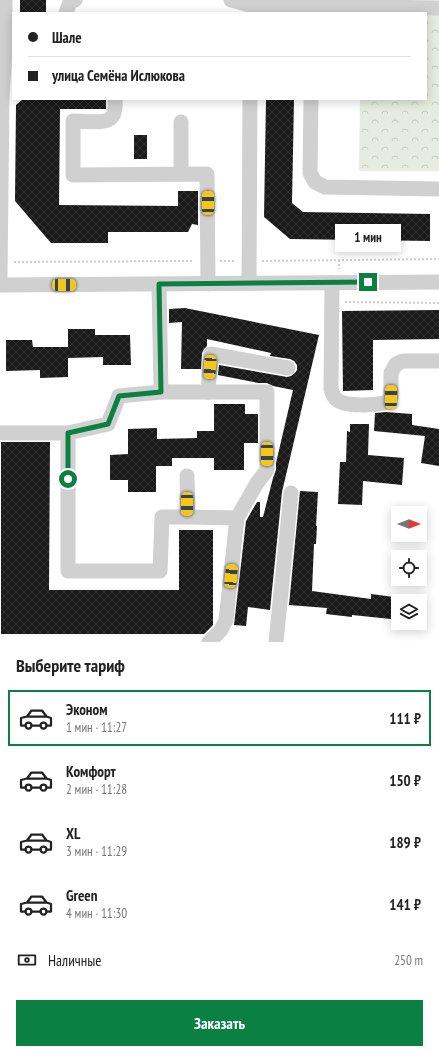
<!DOCTYPE html>
<html lang="ru">
<head>
<meta charset="utf-8">
<style>
	body { margin:0; font-family:"PT Sans Narrow",sans-serif; background:#f2f2f2; color:#222; height:100vh; display:flex; flex-direction:column; font-size:15px; white-space:nowrap }
	* { box-sizing:border-box; margin:0 }
	p { font-size:13px; color:#767676 }
	.icon { flex:none; width:22px; height:22px; fill:none; stroke:currentColor; stroke-width:2; stroke-linecap:round; stroke-linejoin:round }
	.map { position:relative; height:642px; overflow:hidden }
	.drawer { display:flex; flex-direction:column; background:#fff; flex:1 }
	.drawer>* { flex:none }
	.guide { position:absolute; left:12px; top:12px; width:415px; height:88px; border-radius:0px; box-shadow:0 2px 10px #0003; display:grid; align-content:center; height:88px; padding:0 16px; background:#fff }
	.needle { width:26px; rotate:90deg }
	.buttons { position:absolute; left:391px; top:506px; display:grid; gap:8px }
	.buttons a { display:grid; place-items:center; width:36px; height:36px; border-radius:0px; background:#fff; box-shadow:0 2px 10px #0003; font-size:20px }
	.end { position:absolute; width:18px; height:18px; margin:-9px; border:5px solid #0b8043; background:#fff; box-shadow:0 0 0 2px #fff }
	.from { border-radius:50% }
	.bubble { position:absolute; height:28px; border-radius:0px; background:#fff; box-shadow:0 2px 10px #0003; font-size:13px; font-weight:700; line-height:28px; text-align:center }
	.car { position:absolute; width:12px; height:24px; margin:-12px -6px; border-radius:5px; box-shadow:0 0 3px 1px #0007; background:linear-gradient(#f5c518 24%,#345 0 40%,#f5c518 0 76%,#345 0 86%,#f5c518 0) }
	.guide b { display:flex; align-items:center; gap:14px; height:38px; font-size:15px }
	.guide b+b { border-top:1px solid #e0e0e0 }
	.guide i { width:10px; height:10px; background:#222 }
	ul { padding:0; list-style:none }
	li { display:flex; align-items:center; gap:12px; height:56px; margin:0 8px 6px; padding:0 8px; border:2px solid transparent; border-radius:0px }
	li div { flex:1 }
	li b { display:block; font-size:15px }
	li em { font-style:normal; font-weight:700 }
	li.active { border-color:#0b8043 }
	li>.icon { width:36px; height:36px; stroke-width:1.5 }
	h2 { padding:0 16px; font-size:18px; line-height:48px }
	.pay { display:flex; align-items:center; gap:10px; height:44px; padding:0 16px; font-size:15px }
	.pay p { margin-inline-start:auto }
	.primary-button { display:flex; gap:8px; margin-top:auto; padding:8px 16px }
	.primary-button a { flex:1; height:46px; border-radius:0px; background:#0b8043; color:#fff; font-size:16px; font-weight:700; line-height:46px; text-align:center }
	.map>svg:first-child { display:block }
	.forest { fill:url(#forest-crowns) }
	.building { fill:url(#building-cross-hatch) }
	.lines { fill:none; stroke-linecap:round; stroke-linejoin:round }
	.path { stroke:#cdcdcd; stroke-width:2; stroke-dasharray:2 2; stroke-linecap:butt }
	.minor { stroke:#d0d0d0; stroke-width:15 }
	.route { stroke:#0b8043; stroke-width:5 }
</style>
</head>
<body>
<div class="map">
<svg width="439" height="642" viewBox="0 0 439 642">
	<defs>
		<pattern id="forest-crowns" width="20" height="18" patternUnits="userSpaceOnUse"><rect width="20" height="18" fill="#e6ecdf"/><path d="M2 6a3 3 0 1 1 6 0M12 15a3 3 0 1 1 6 0" fill="none" stroke="#c6cbc0"/></pattern>
		<pattern id="building-cross-hatch" width="8" height="8" patternUnits="userSpaceOnUse"><rect width="8" height="8" fill="#1a1a1a"/><path d="M0 0l8 8M0 8l8-8" fill="none" stroke="#333"/></pattern>
	</defs>
	<rect width="100%" height="100%" fill="#fff"/>
	<polygon class="forest" points="426,14 439,14 439,171 359,171 360,99 426,99"/>
	<g class="building">
		<rect x="20" y="0" width="26" height="13"/>
		<polygon points="23,99 106,99 106,109 60,109 59,205 178,206 178,191 198,191 198,225 192,224 188,232 108,232 108,243 51,243 15,201 16,105"/>
		<polygon points="266,99 294,99 292,203 303,212 430,214 430,241 290,239 264,217"/>
		<rect x="134" y="135" width="13" height="24"/>
		<polygon points="185,308 319,335 282,492 270,610 248,607 246,626 234,625 246,521 257,502 260,502 260,517 263,517 273,478 276,470 276,463 293,390 273,386 267,383 258,383 218,375 219,365 287,377 291,376 295,373 297,370 297,365 294,361 290,359 270,356 271,353 207,339 207,346 204,349 202,353 201,369 181,369 182,322 169,323 169,309"/>
		<polygon points="439,310 439,339 373,340 373,390 343,391 342,311"/>
		<polygon points="68,329 95,329 95,335 130,335 131,365 103,365 103,357 68,358 68,377 40,378 40,370 6,371 6,340 32,340 33,347 68,347"/>
		<polygon points="214,404 245,404 245,414 258,414 258,443 244,443 244,470 214,470 214,458 172,458 172,466 156,466 156,492 128,492 128,480 110,480 110,455 128,454 128,429 157,428 157,439 197,438 197,431 214,431"/>
		<polygon points="386,412 412,414 412,425 439,429 439,466 421,463 425,436 374,431 375,413"/>
		<polygon points="350,424 369,424 368,455 404,458 402,485 363,481 362,505 338,504 340,462 346,462 347,431 350,432"/>
		<polygon points="1,442 50,442 49,590 179,590 179,530 213,530 213,625 204,634 1,634"/>
		<polygon points="300,491 318,492 316,526 317,526 316,544 314,544 312,591 371,599 371,594 394,597 391,619 352,615 352,617 326,614 327,608 289,605"/>
	</g>
	<g class="lines">
		<g class="path">
			<polyline points="339,260 339,269"/>
			<polyline points="220,261 236,261"/>
			<polyline points="262,261 439,259"/>
			<polyline points="14,262 194,261"/>
			<polyline points="345,302 439,303"/>
		</g>
		<g class="minor">
			<polyline points="231,0 250,5 439,8"/>
			<polyline points="66,13 70,2 75,0"/>
			<path d="M115 99C115 105 116 113 111 118 106 124 81 121 73 121V175L207 174 208 284"/>
			<polyline points="311,99 310,173 315,182 325,187 439,189"/>
			<polyline points="181,122 181,174"/>
			<polyline points="0,278 2,97 5,51 5,0"/>
			<polyline points="249,283 250,99"/>
			<path d="M332 283 331 389C332 392 333 396 335 398 343 408 377 405 388 402L391 397V373L396 364 403 361H439"/>
			<polyline points="0,285 439,282"/>
			<polyline points="161,392 267,392 267,470 257,483 237,518"/>
			<polyline points="208,392 211,354 288,368"/>
			<polyline points="0,433 68,433 108,424 119,396 161,392 159,284"/>
			<polyline points="68,433 68,571 160,571 162,517 188,517"/>
			<polyline points="187,476 188,517 237,518 226,620 221,630 209,642"/>
			<polyline points="276,642 291,493"/>
		</g>
	</g>
	<g class="lines">
		<polyline class="route" points="68,479 68,433 108,424 119,396 161,392 159,284 368,282"/>
	</g>
</svg>
<div class="buttons">
<a><svg class="needle" viewBox="-14 -14 28 28"><path d="M0-13l5 13h-10z" fill="#e53935"/><path d="M0 13l5-13h-10z" fill="#767676"/></svg></a>
<a><svg class="icon" aria-label="locate" viewBox="0 0 24 24"><circle cx="12" cy="12" r="6"/><path d="M12 2v4M12 18v4M2 12h4M18 12h4"/></svg></a>
<a><svg class="icon" aria-label="layers" viewBox="0 0 24 24"><path d="M12 4l9 5-9 5-9-5zM3 14l9 5 9-5"/></svg></a>
</div>
<i class="end from" style="left:68px;top:479px"></i>
<i class="end" style="left:368px;top:282px"></i>
<div class="bubble" style="left:335px;top:224px;width:66px">1 мин</div>
<i class="car" style="left:208px;top:203px;rotate:0deg"></i>
<i class="car" style="left:64px;top:285px;rotate:90deg"></i>
<i class="car" style="left:210px;top:367px;rotate:184deg"></i>
<i class="car" style="left:391px;top:397px;rotate:1deg"></i>
<i class="car" style="left:267px;top:454px;rotate:180deg"></i>
<i class="car" style="left:187px;top:504px;rotate:180deg"></i>
<i class="car" style="left:231px;top:576px;rotate:6deg"></i>
<div class="guide">
<b><i class="from"></i>Шале</b>
<b><i></i>улица Семёна Ислюкова</b>
</div>
</div>
<section class="drawer">
<h2>Выберите тариф</h2>
<ul>
<li class="active"><svg class="icon" aria-label="car" viewBox="0 0 24 24"><path d="M5 17H2v-5l4-1 3-4h7l3 4 3 1v5h-3M9 17h6M6 11h13"/><circle cx="7" cy="17" r="2"/><circle cx="17" cy="17" r="2"/></svg><div><b>Эконом</b><p>1 мин · 11:27</p></div><em>111 ₽</em></li>
<li><svg class="icon" aria-label="car" viewBox="0 0 24 24"><path d="M5 17H2v-5l4-1 3-4h7l3 4 3 1v5h-3M9 17h6M6 11h13"/><circle cx="7" cy="17" r="2"/><circle cx="17" cy="17" r="2"/></svg><div><b>Комфорт</b><p>2 мин · 11:28</p></div><em>150 ₽</em></li>
<li><svg class="icon" aria-label="car" viewBox="0 0 24 24"><path d="M5 17H2v-5l4-1 3-4h7l3 4 3 1v5h-3M9 17h6M6 11h13"/><circle cx="7" cy="17" r="2"/><circle cx="17" cy="17" r="2"/></svg><div><b>XL</b><p>3 мин · 11:29</p></div><em>189 ₽</em></li>
<li><svg class="icon" aria-label="car" viewBox="0 0 24 24"><path d="M5 17H2v-5l4-1 3-4h7l3 4 3 1v5h-3M9 17h6M6 11h13"/><circle cx="7" cy="17" r="2"/><circle cx="17" cy="17" r="2"/></svg><div><b>Green</b><p>4 мин · 11:30</p></div><em>141 ₽</em></li>
</ul>
<div class="pay"><svg class="icon" aria-label="cash" viewBox="0 0 24 24"><path d="M3 7h18v10H3z"/><circle cx="12" cy="12" r="2"/></svg>Наличные<p>250 m</p></div>
<div class="primary-button"><a>Заказать</a></div>
</section>
</body>
</html>
